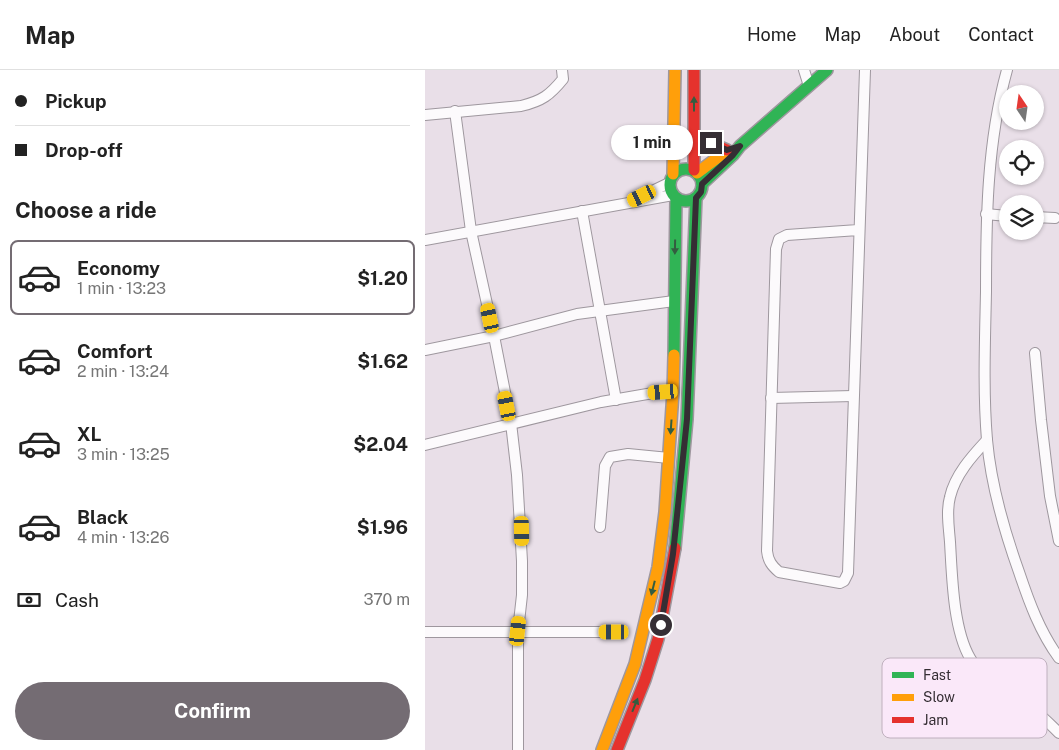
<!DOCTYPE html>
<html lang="en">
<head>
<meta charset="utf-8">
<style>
	body { margin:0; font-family:"Public Sans",sans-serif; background:#f6f6f6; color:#222; height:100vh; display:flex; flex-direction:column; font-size:19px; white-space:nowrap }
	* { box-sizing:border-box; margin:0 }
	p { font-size:16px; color:#767676 }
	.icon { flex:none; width:28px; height:28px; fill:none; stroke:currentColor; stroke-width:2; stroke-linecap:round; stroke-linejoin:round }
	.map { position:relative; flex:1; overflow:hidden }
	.panel { display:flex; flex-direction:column; background:#fff; width:425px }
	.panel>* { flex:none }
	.top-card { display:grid; align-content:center; height:110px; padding:0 15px; background:#fff }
	.needle { width:32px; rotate:347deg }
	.fabs { position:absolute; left:574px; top:15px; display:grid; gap:10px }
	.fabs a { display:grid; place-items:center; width:45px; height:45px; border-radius:50%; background:#fff; box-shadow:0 1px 4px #0004; font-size:25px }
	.end { position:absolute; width:22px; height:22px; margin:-11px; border:6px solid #352e34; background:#fff; box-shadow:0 0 0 2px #fff }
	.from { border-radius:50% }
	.bubble { position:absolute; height:35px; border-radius:18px; background:#fff; box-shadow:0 1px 4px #0004; font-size:16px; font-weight:700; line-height:35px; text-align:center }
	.car { position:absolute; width:15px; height:30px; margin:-15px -8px; border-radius:6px; box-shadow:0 0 4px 1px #0007; background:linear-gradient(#f5c518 24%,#345 0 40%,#f5c518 0 76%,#345 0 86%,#f5c518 0) }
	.top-card b { display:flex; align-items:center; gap:18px; height:48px; font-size:19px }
	.top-card b+b { border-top:1px solid #e0e0e0 }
	.top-card i { width:12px; height:12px; background:#222 }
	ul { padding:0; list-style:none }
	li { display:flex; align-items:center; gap:15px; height:75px; margin:0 10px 8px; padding:0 5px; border:2px solid transparent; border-radius:8px }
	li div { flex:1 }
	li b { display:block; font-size:19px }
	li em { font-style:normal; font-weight:700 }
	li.on { border-color:#746c73 }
	li>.icon { width:45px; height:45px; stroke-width:1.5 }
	h2 { padding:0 15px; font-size:22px; line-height:60px }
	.pay { display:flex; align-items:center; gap:12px; height:55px; padding:0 15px; font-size:19px }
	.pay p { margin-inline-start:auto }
	.primary-button { display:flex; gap:10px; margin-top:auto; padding:10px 15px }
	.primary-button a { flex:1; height:58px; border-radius:30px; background:#746c73; color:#fff; font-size:20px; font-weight:700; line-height:58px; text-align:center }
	header { display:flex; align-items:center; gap:30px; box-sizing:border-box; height:70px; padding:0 25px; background:#fff; border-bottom:1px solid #e0e0e0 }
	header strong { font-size:24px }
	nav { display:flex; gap:28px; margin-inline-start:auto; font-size:18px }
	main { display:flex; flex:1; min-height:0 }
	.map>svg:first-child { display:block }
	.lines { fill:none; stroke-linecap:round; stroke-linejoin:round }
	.street-casing { stroke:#9e979e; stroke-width:12 }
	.fast-casing { stroke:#9e979e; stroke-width:14 }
	.slow-casing { stroke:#9e979e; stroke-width:14 }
	.jam-casing { stroke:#9e979e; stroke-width:14 }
	.street { stroke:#fcfafc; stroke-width:10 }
	.fast { stroke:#30b455; stroke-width:11 }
	.slow { stroke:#ff9f0a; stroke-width:11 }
	.jam { stroke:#e5322d; stroke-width:11 }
	.oneway { fill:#335d40 }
	.route { stroke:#352e34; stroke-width:6 }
	.key { fill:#fae8f9; stroke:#bfb0be; stroke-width:1 }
	.key-label { font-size:14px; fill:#352e34 }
</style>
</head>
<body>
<header>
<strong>Map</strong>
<nav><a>Home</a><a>Map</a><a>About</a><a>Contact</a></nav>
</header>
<main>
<section class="panel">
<div class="top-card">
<b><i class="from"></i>Pickup</b>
<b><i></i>Drop-off</b>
</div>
<h2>Choose a ride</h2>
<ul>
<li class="on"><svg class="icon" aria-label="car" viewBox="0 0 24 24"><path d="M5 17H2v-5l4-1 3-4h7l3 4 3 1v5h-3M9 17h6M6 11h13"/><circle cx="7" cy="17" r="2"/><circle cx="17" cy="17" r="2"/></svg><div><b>Economy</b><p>1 min · 13:23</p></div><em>$1.20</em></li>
<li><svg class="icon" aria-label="car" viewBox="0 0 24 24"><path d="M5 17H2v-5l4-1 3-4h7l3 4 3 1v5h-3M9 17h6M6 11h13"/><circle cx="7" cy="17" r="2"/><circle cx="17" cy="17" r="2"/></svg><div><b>Comfort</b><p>2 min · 13:24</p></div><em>$1.62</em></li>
<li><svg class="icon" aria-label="car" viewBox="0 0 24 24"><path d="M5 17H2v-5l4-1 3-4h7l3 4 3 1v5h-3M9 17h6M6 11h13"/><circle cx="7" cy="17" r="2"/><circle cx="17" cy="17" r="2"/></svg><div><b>XL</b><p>3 min · 13:25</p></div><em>$2.04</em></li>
<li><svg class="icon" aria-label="car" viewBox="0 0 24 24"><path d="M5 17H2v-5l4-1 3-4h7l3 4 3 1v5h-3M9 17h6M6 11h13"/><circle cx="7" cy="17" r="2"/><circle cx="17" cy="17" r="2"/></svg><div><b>Black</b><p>4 min · 13:26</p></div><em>$1.96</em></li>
</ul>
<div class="pay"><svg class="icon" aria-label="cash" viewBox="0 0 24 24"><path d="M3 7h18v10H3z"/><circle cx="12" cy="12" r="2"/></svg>Cash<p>370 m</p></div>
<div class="primary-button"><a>Confirm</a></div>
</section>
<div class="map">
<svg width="634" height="680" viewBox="0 0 634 680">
	<rect width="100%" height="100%" fill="#e9dfe8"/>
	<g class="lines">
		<g class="street-casing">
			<g id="street">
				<polyline points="379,0 384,16"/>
				<path d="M582 0C562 72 561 148 561 222 560 271 558 321 562 370 566 415 579 460 594 502 604 532 615 562 634 588"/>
				<polyline points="30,41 46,161 69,266 86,353 92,405 97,491 97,525 93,561 93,680"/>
				<path d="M0 45 96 36C117 31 125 25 138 9L137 0"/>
				<polyline points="213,128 244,113"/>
				<polyline points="157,141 191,330"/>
				<polyline points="561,144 582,146"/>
				<polyline points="610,147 630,148"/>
				<path d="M433 160 362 165 354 169 351 179 342 481C343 491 347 496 354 502L415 513 419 511 423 503 440 0"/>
				<polyline points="0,170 248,125"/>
				<polyline points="0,280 69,266 152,244 249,231"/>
				<polyline points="610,283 616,350 625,426 634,471"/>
				<polyline points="346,328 428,326"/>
				<path d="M562 370C547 386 530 405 525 427 521 441 524 458 525 472 527 505 528 559 545 588 558 611 582 619 603 635 614 643 624 653 634 663"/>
				<polyline points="0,375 176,332 228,323 248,322"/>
				<polyline points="175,457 180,396 185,387 203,384 244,388"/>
				<polyline points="0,562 189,562"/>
			</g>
		</g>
		<g class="fast-casing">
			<g id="fast">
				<circle cx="261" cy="115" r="16"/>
				<polyline points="277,114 308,85 315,76 402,0"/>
				<polyline points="249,285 251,128"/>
				<polyline points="250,478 262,349 271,128"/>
			</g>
		</g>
		<g class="slow-casing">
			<g id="slow">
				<polyline points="272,103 300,82"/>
				<polyline points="248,104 250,0"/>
				<polyline points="177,680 210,594 233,497 240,442 248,322 249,285"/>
			</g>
		</g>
		<g class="jam-casing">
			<g id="jam">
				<polyline points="269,0 269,100"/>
				<polyline points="269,66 302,80"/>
				<polyline points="192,680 220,610 233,569 250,478"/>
			</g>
		</g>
		<use href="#street" class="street"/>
		<use href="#fast" class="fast"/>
		<use href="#slow" class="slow"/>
		<use href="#jam" class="jam"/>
	</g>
	<defs><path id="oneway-solid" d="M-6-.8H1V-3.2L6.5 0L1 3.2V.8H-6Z" transform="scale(1.25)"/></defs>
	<g class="oneway">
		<use href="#oneway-solid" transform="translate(269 34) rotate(-90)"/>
		<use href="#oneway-solid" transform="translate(250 177) rotate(91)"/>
		<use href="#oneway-solid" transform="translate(246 357) rotate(94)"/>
		<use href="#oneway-solid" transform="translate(228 518) rotate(104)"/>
		<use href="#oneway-solid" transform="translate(210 635) rotate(-68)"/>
	</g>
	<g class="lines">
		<polyline class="route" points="236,555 248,484 262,349 271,128 276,122 277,114 308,85 315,76 302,80 286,73"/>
	</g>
	<rect x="457" y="588" width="165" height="80" rx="8" class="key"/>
	<rect x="467" y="602" width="22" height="6" fill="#30b455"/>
	<rect x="467" y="624" width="22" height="7" fill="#ff9f0a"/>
	<rect x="467" y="647" width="22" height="6" fill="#e5322d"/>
	<g class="key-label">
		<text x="498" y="610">Fast</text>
		<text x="498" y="632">Slow</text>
		<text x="498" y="655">Jam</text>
	</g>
</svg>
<div class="fabs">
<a><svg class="needle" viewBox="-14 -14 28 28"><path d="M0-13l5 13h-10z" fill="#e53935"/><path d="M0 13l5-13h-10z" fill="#767676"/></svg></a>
<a><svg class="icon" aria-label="locate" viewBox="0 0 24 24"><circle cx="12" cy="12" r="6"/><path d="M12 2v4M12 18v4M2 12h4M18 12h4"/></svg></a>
<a><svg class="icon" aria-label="layers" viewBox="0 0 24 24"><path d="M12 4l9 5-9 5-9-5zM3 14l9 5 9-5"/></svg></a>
</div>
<i class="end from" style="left:236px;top:555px"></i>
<i class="end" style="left:286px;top:73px"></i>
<div class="bubble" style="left:186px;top:55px;width:82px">1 min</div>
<i class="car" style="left:217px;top:126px;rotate:244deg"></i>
<i class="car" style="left:65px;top:248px;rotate:348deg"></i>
<i class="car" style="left:238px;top:322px;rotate:266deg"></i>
<i class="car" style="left:82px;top:336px;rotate:349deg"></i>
<i class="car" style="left:97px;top:461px;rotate:179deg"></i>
<i class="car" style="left:93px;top:561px;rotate:6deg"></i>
<i class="car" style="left:189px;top:562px;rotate:270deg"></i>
</div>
</main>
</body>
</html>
